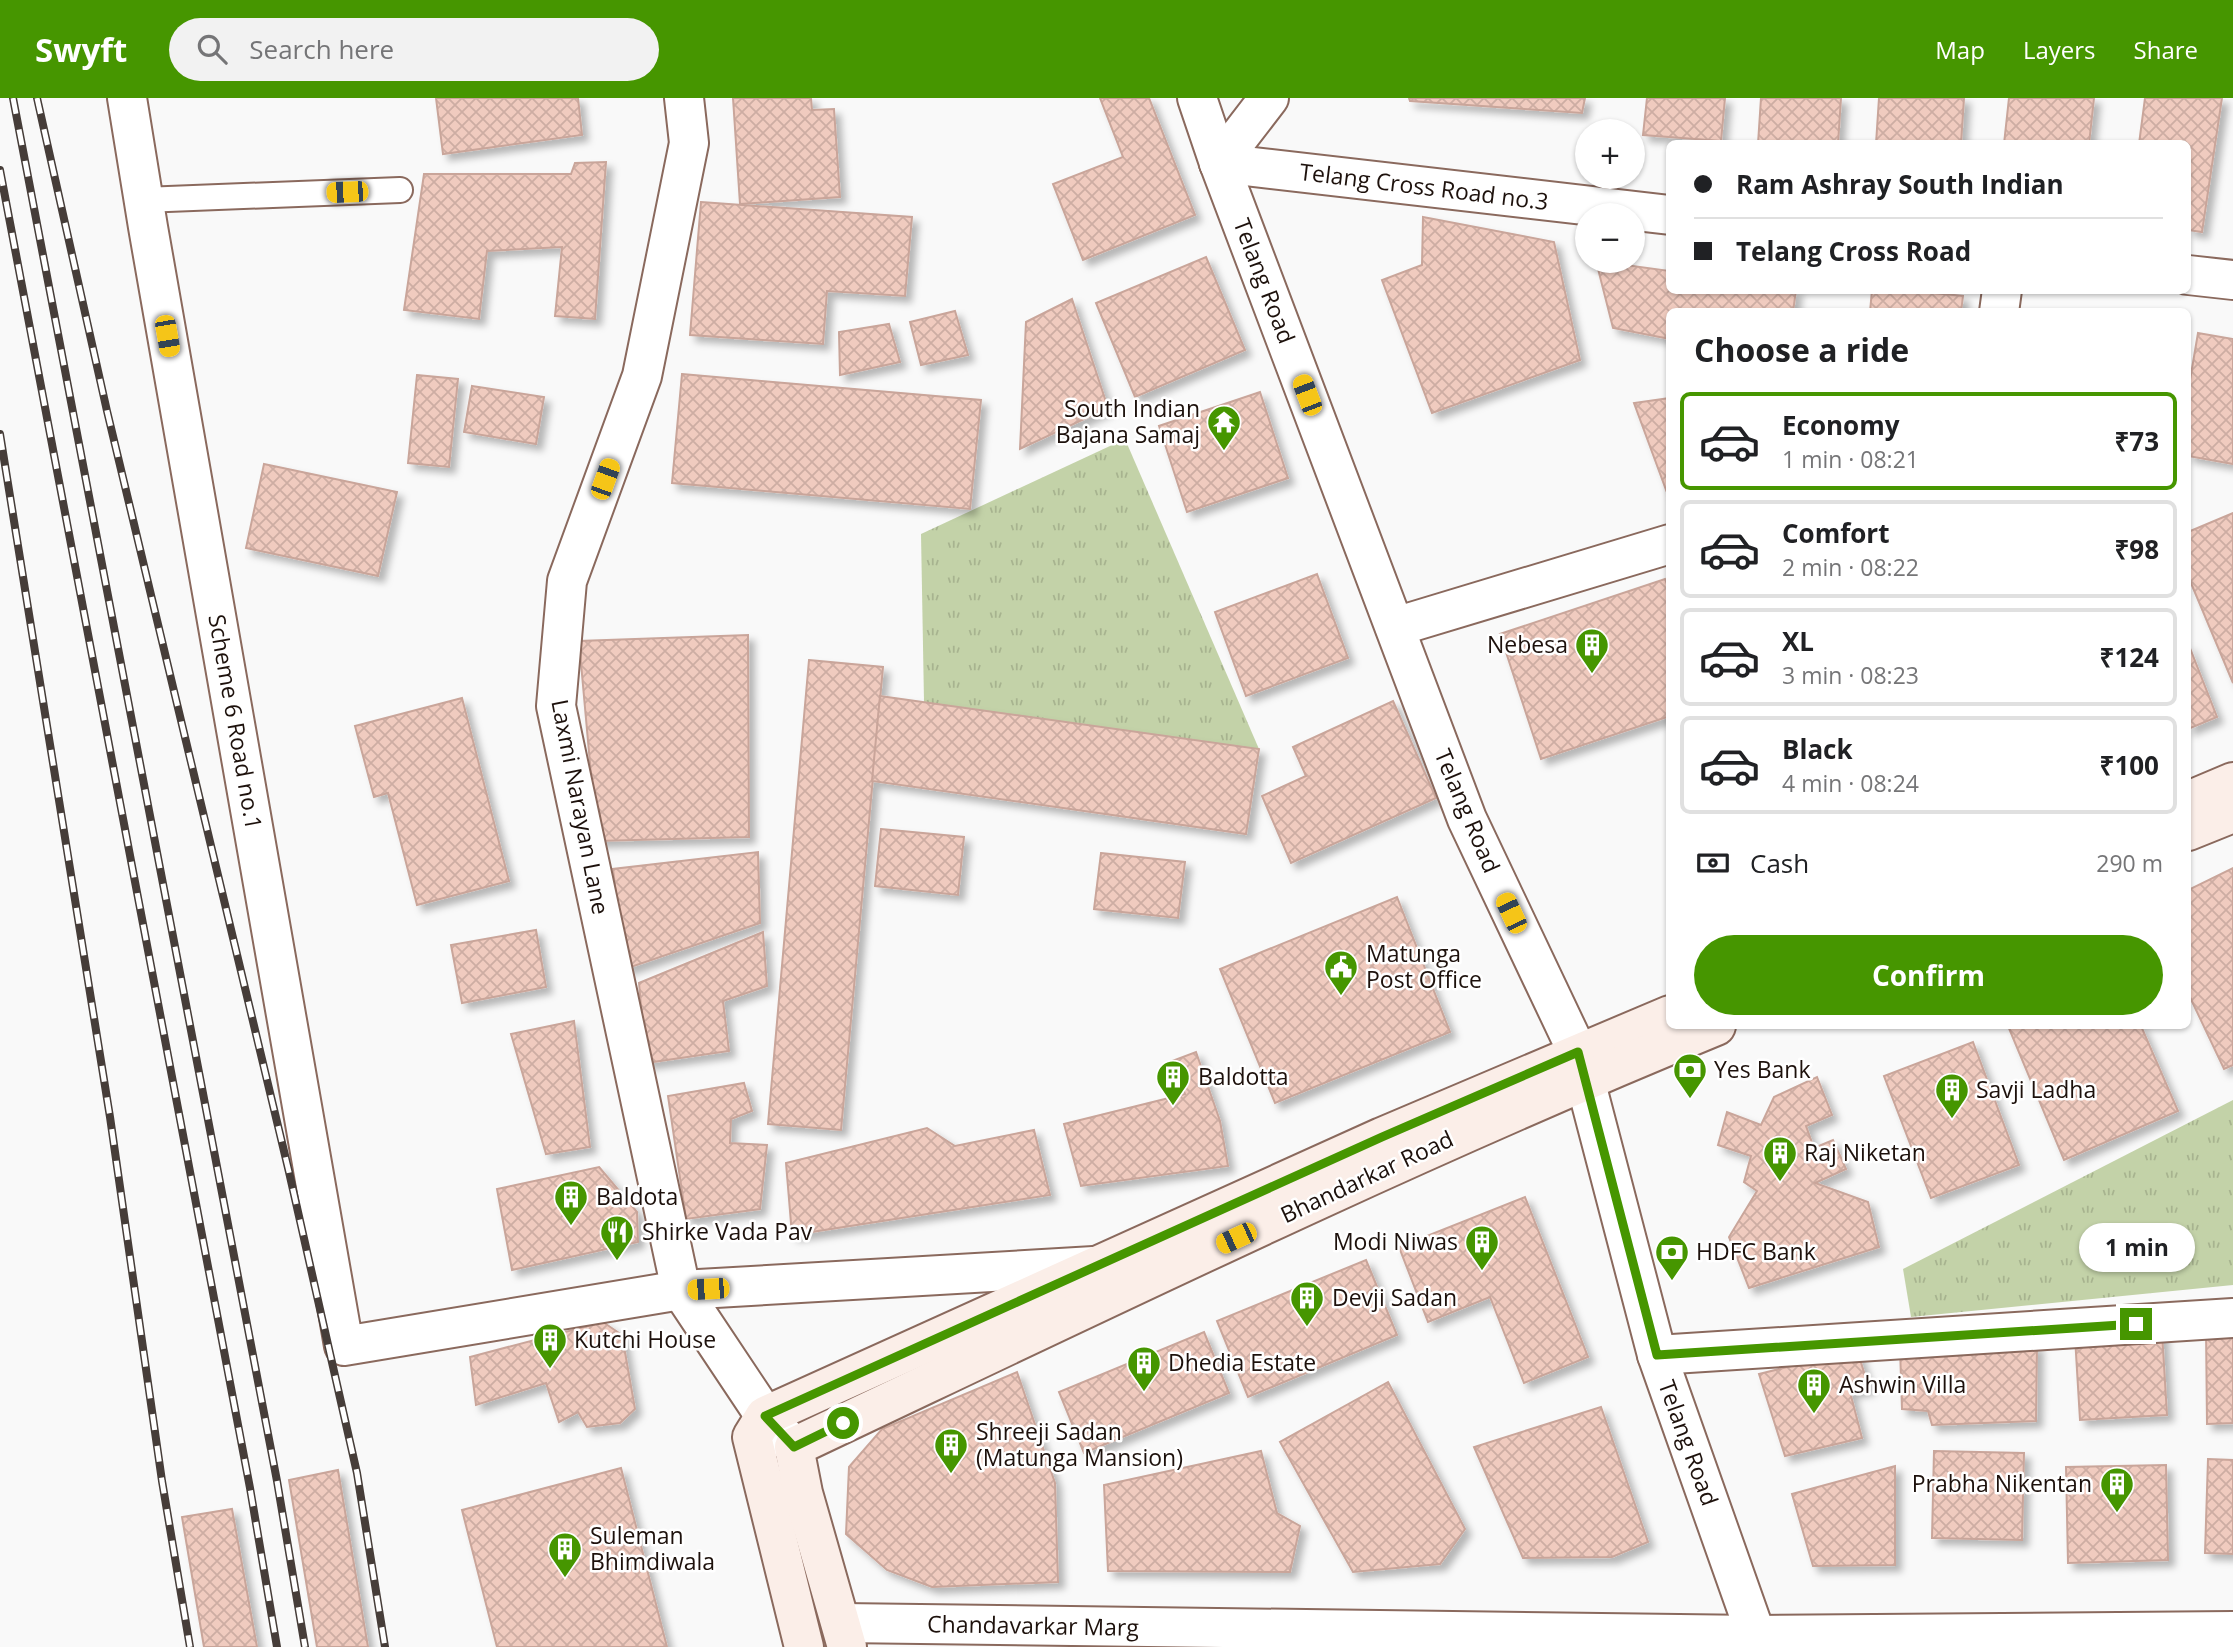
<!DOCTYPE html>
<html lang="en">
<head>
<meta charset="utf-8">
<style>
	body { margin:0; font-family:"Open Sans",sans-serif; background:#f2f2f2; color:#202124; height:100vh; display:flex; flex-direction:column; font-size:26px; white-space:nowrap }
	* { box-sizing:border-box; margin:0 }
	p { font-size:23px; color:#757577 }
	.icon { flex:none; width:38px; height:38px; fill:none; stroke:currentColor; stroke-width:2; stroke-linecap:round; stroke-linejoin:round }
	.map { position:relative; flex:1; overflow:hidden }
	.side { position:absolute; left:1666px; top:210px; width:525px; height:721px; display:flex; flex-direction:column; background:#fff; border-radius:10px; box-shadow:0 2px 5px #0004 }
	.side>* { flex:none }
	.guide { position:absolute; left:1666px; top:42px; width:525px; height:154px; border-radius:10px; box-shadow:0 2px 5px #0004; display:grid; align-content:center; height:154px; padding:0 28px; background:#fff }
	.fabs { position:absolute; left:1575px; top:21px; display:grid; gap:14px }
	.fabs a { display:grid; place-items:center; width:70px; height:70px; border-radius:50%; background:#fff; box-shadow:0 2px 5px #0004; font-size:35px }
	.end { position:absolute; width:32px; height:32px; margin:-16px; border:9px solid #469600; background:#fff; box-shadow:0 0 0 4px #fff }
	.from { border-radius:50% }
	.bubble { position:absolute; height:49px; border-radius:24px; background:#fff; box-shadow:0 2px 5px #0004; font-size:23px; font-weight:700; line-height:49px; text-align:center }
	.car { position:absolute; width:21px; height:42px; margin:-21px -10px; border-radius:9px; box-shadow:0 0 5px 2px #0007; background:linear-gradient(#f5c518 24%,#345 0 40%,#f5c518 0 76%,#345 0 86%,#f5c518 0) }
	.guide b { display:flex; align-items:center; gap:24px; height:66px; font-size:26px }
	.guide b+b { border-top:2px solid #e0e0e0 }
	.guide i { width:18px; height:18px; background:#202124 }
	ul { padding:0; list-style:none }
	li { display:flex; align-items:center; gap:21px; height:98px; margin:0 14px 10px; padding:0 14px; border:4px solid #e0e0e0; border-radius:10px }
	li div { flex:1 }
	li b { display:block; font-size:26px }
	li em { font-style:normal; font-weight:700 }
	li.active { border-color:#469600 }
	li>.icon { width:63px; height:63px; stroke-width:1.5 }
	h2 { padding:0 28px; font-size:32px; line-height:84px }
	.pay { display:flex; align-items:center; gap:18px; height:77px; padding:0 28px; font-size:26px }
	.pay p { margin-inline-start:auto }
	.primary-button { display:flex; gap:14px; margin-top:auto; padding:14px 28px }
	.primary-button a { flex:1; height:80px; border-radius:42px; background:#469600; color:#fff; font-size:28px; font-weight:700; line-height:80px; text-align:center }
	header { display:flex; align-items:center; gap:42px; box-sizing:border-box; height:98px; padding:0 35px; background:#469600; color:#fff }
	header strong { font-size:33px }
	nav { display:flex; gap:38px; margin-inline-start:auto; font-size:24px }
	.search { width:490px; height:63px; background:#f2f2f2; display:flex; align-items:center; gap:18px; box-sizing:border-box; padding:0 24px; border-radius:38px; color:#757577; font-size:26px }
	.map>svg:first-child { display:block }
	.park { fill:url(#park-tufts) }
	.building { fill:url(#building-cross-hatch); stroke:#c9a59a; stroke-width:2; filter:url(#shadow) }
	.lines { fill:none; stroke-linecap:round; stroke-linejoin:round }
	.lane-casing { stroke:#8a695d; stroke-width:28 }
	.street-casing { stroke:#8a695d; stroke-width:42 }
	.secondary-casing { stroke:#8a695d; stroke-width:42 }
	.lane { stroke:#fff; stroke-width:24 }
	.street { stroke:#fff; stroke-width:38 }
	.secondary { stroke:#fbeee8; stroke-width:38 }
	.rail-casing { stroke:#463d39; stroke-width:8 }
	.rail { stroke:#fff; stroke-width:5; stroke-dasharray:16; stroke-linecap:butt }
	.route { stroke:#469600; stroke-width:9 }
	.labels { text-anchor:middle; stroke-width:5; stroke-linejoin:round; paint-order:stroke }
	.street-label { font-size:23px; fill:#1d110c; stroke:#fff }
	.poi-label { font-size:23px; fill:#1d110c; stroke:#fff; text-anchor:start }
</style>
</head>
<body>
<header>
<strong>Swyft</strong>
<div class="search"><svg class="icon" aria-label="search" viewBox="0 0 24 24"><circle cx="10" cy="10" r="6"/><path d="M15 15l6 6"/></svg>Search here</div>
<nav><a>Map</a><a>Layers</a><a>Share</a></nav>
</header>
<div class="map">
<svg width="2233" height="1549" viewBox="0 0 2233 1549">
	<defs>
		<pattern id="park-tufts" width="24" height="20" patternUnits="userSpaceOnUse" patternTransform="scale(1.75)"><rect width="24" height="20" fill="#c3d2a8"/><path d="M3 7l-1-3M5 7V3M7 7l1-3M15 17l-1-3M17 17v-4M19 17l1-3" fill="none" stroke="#a7b38f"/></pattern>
		<pattern id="building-cross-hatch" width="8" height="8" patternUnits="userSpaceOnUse" patternTransform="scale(1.75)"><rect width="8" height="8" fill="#f0cbbf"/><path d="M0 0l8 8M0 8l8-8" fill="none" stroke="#cdada3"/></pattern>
		<filter id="shadow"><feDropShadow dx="6" dy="6" stdDeviation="3.5" flood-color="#0004"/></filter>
	</defs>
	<rect width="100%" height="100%" fill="#f9f9f9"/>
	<g class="park">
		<polygon points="1125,341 1259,651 924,604 921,436"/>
		<polygon points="2233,1002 2233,1187 1911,1219 1903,1171"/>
	</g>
	<g class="building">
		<polygon points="436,0 578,0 582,37 443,56"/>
		<polygon points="733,0 811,0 812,12 834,11 840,99 740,106"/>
		<polygon points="1100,0 1149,0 1195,117 1083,162 1053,86 1123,59"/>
		<polygon points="1409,0 1585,0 1582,15 1410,3"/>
		<polygon points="1647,0 1725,0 1721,43 1643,37"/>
		<polygon points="1761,0 1841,0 1838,46 1758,46"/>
		<polygon points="1879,0 1964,0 1961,46 1876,46"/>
		<polygon points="2009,0 2094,0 2089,46 2004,46"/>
		<polygon points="2145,0 2222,0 2202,134 2188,132 2188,46 2139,46"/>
		<polygon points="606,64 595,221 555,218 562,149 487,153 479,221 404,212 424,76 571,76 575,65"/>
		<polygon points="701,104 912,119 905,198 827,193 823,246 690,237"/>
		<polygon points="1423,119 1554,144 1580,262 1432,315 1382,182 1422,167"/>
		<polygon points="1206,159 1245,252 1135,299 1096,205"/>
		<polygon points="1596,163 1670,173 1670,192 1796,192 1793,214 1670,214 1670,241 1613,230"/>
		<polygon points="1872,192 1904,192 1963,198 1961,214 1870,214"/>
		<polygon points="1072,201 1108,310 1020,351 1026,224"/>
		<polygon points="955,213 968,257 921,267 910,224"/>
		<polygon points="889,226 900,264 840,277 839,234"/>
		<polygon points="2198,235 2233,241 2233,366 2188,358 2188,294"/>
		<polygon points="682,276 981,302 970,411 672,385"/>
		<polygon points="417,277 458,281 449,369 408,365"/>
		<polygon points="472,288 544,299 536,346 464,334"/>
		<polygon points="1260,294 1288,380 1187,414 1159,328"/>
		<polygon points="1670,300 1670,400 1669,400 1634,305"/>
		<polygon points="264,366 397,394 378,478 246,450"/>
		<polygon points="2233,415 2233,585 2188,478 2188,434"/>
		<polygon points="1317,476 1348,560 1246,598 1215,514"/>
		<polygon points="1665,481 1670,494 1670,618 1541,661 1500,536"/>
		<polygon points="748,537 749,739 597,743 579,543"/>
		<polygon points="2188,545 2217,619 2188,631"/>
		<polygon points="809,562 883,569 841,1032 768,1026"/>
		<polygon points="880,598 1259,651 1246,736 872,683"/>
		<polygon points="462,600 509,783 417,807 388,695 374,699 355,628"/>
		<polygon points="1393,603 1436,700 1291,765 1262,698 1306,678 1293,649"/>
		<polygon points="881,731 964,739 958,797 875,788"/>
		<polygon points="758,754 760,825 625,871 613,771"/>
		<polygon points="1101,755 1185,764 1178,820 1094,811"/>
		<polygon points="2233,770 2233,967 2224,971 2188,895 2188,792"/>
		<polygon points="1397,799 1450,934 1275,1005 1220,871"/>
		<polygon points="536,832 546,889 462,905 451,847"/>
		<polygon points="763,834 767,888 723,903 729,953 646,965 639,885"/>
		<polygon points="574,923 590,1049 546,1056 511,936"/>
		<polygon points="2008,928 2141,928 2178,1013 2064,1062"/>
		<polygon points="1973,944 2019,1067 1931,1100 1884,978"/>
		<polygon points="1196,954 1220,1023 1228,1068 1081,1088 1064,1026 1185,996 1172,963"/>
		<polygon points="1817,979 1832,1017 1806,1028 1814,1050 1833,1042 1846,1071 1815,1085 1868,1104 1879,1149 1749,1190 1729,1139 1757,1093 1744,1084 1751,1058 1718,1047 1727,1014 1761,1027 1774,999"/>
		<polygon points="744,985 752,1013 731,1021 730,1045 767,1047 760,1111 686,1121 668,998"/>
		<polygon points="927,1030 955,1048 1034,1032 1050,1097 792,1137 786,1065"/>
		<polygon points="599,1069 637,1114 638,1144 512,1172 497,1091"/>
		<polygon points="1525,1099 1588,1259 1524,1285 1490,1199 1428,1224 1399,1149"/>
		<polygon points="1366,1162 1397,1237 1248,1299 1217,1223"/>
		<polygon points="603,1224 622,1237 635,1311 620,1325 587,1329 578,1314 559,1324 546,1285 476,1307 470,1259"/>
		<polygon points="2233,1230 2233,1325 2207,1326 2206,1231"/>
		<polygon points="1204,1234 1229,1295 1084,1355 1059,1294"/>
		<polygon points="2162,1234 2167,1317 2080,1322 2075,1239"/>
		<polygon points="2037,1247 2036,1323 1932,1327 1928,1313 1902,1311 1900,1250"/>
		<polygon points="1857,1252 1869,1290 1850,1294 1862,1340 1785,1358 1759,1276"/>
		<polygon points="1017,1274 1055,1385 1058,1484 932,1489 887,1472 846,1436 849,1369 882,1331"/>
		<polygon points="1388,1284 1465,1431 1440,1466 1353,1474 1280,1344"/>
		<polygon points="1601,1309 1648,1444 1612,1459 1523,1460 1474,1349"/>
		<polygon points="1261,1353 1277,1415 1300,1428 1290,1474 1108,1473 1104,1387"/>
		<polygon points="1934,1353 2024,1355 2022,1442 1932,1440"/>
		<polygon points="2208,1361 2233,1362 2233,1456 2205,1455"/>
		<polygon points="2166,1367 2168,1462 2068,1465 2066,1369"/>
		<polygon points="1895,1368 1895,1467 1813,1468 1792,1396"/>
		<polygon points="621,1370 667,1549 497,1549 462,1412"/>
		<polygon points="338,1372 368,1549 317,1549 289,1382"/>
		<polygon points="232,1411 257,1549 204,1549 182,1419"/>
	</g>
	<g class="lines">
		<g class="lane-casing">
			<polyline id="lane" points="143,102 400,92"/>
		</g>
		<g class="street-casing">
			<g id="street">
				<polyline points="127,0 148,129 344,1248 681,1192 1094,1168"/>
				<polyline points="684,0 689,45 642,278 567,483 556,608 681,1192 765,1318 794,1349"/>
				<polyline points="1197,0 1219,65 1467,721 1578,955 1657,1257 1756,1537 1756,1549"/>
				<polyline points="1219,65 1670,117"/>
				<polyline points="1219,65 1269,0"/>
				<polyline points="2188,177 2233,182"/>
				<polyline points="1999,214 2002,192"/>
				<polyline points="1395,529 1670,446"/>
				<polyline points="1657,1257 2233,1220"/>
				<polyline points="842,1525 1756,1537 2233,1533"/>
			</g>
		</g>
		<g class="secondary-casing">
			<g id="secondary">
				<polyline points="2188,703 2233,684"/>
				<polyline points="2188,733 2233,715"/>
				<polyline points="804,1549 752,1339 765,1318 1382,1039 1670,917"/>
				<path d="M847 1549 803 1395 794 1349C1100 1204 1404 1056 1716 928"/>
			</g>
		</g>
		<use href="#lane" class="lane"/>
		<use href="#street" class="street"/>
		<use href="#secondary" class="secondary"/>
		<g class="rail-casing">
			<g id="rail">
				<polyline points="13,0 277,1383 305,1549"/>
				<polyline points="37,0 107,313 289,1074 357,1375 385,1549"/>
				<polyline points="0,72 250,1390 277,1549"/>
				<polyline points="0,336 110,1019 162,1383 190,1549"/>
			</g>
		</g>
		<use href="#rail" class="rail"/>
	</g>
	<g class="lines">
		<polyline class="route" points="843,1325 794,1349 765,1318 1382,1039 1578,954 1657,1257 2136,1226"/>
	</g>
	<defs>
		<g id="temple-pin" transform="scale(1.75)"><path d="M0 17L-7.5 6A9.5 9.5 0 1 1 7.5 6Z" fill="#469600" stroke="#fff"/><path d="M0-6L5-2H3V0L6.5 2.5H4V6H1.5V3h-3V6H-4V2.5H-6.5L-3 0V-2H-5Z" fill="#fff"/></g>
		<g id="building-pin" transform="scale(1.75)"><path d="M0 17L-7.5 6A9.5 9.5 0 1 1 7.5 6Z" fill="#469600" stroke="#fff"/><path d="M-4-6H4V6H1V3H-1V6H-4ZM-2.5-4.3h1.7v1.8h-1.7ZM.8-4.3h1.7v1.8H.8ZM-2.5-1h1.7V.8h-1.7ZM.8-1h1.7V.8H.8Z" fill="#fff"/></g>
		<g id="civic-pin" transform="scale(1.75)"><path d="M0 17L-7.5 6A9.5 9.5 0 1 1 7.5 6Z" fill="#469600" stroke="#fff"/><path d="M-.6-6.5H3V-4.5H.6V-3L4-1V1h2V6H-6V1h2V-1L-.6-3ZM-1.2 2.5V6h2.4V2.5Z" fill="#fff"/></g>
		<g id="bank-pin" transform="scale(1.75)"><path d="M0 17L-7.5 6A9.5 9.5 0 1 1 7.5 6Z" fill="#469600" stroke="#fff"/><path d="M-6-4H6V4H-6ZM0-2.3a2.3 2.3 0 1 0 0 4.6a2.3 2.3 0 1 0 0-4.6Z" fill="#fff"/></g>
		<g id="restaurant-pin" transform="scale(1.75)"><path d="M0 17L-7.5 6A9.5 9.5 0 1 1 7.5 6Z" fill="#469600" stroke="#fff"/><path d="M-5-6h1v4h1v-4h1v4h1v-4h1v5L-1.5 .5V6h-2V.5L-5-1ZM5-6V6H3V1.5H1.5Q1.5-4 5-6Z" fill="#fff"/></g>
	</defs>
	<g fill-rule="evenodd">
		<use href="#temple-pin" x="1224" y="324"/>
		<use href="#building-pin" x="1592" y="547"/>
		<use href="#civic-pin" x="1341" y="869"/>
		<use href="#bank-pin" x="1690" y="972"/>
		<use href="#building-pin" x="1173" y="979"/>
		<use href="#building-pin" x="1952" y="992"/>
		<use href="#building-pin" x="1780" y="1055"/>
		<use href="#building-pin" x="571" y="1099"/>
		<use href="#restaurant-pin" x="617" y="1134"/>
		<use href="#building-pin" x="1482" y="1144"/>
		<use href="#bank-pin" x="1672" y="1154"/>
		<use href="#building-pin" x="1307" y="1200"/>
		<use href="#building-pin" x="550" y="1242"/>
		<use href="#building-pin" x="1144" y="1265"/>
		<use href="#building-pin" x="1814" y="1287"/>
		<use href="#building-pin" x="951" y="1347"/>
		<use href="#building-pin" x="2117" y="1386"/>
		<use href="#building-pin" x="565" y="1451"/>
	</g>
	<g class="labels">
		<g class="street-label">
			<text transform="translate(1424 89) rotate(7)" y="8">Telang Cross Road no.3</text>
			<text transform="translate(1264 183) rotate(69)" y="8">Telang Road</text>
			<text transform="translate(235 624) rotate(80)" y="8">Scheme 6 Road no.1</text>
			<text transform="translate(580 709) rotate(79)" y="8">Laxmi Narayan Lane</text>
			<text transform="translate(1467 713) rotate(67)" y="8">Telang Road</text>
			<text transform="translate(1367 1079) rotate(-25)" y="8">Bhandarkar Road</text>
			<text transform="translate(1688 1345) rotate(70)" y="8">Telang Road</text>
			<text transform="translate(1033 1528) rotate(1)" y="8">Chandavarkar Marg</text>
		</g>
		<g class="poi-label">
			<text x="1200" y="319" text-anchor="end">South Indian<tspan x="1200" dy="26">Bajana Samaj</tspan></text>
			<text x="1568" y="555" text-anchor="end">Nebesa</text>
			<text x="1366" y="864">Matunga<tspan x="1366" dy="26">Post Office</tspan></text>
			<text x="1714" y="980">Yes Bank</text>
			<text x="1198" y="987">Baldotta</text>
			<text x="1976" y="1000">Savji Ladha</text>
			<text x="1804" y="1063">Raj Niketan</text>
			<text x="596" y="1107">Baldota</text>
			<text x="642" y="1142">Shirke Vada Pav</text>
			<text x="1458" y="1152" text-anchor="end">Modi Niwas</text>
			<text x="1696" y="1162">HDFC Bank</text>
			<text x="1332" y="1208">Devji Sadan</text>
			<text x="574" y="1250">Kutchi House</text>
			<text x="1168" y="1273">Dhedia Estate</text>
			<text x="1839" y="1295">Ashwin Villa</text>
			<text x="976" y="1342">Shreeji Sadan<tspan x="976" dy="26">(Matunga Mansion)</tspan></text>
			<text x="2092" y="1394" text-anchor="end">Prabha Nikentan</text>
			<text x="590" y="1446">Suleman<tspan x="590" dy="26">Bhimdiwala</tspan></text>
		</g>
	</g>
</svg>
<div class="fabs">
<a>+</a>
<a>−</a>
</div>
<i class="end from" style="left:843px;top:1325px"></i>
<i class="end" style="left:2136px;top:1226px"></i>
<div class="bubble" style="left:2079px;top:1125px;width:116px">1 min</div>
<i class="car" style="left:347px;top:94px;rotate:268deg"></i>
<i class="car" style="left:167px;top:238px;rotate:170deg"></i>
<i class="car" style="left:1307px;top:297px;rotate:339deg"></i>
<i class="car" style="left:605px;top:381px;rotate:20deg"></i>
<i class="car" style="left:1511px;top:815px;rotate:335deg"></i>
<i class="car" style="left:1236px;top:1140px;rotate:245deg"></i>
<i class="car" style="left:708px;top:1191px;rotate:267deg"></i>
<div class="guide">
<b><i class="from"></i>Ram Ashray South Indian</b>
<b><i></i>Telang Cross Road</b>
</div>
<section class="side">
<h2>Choose a ride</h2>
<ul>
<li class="active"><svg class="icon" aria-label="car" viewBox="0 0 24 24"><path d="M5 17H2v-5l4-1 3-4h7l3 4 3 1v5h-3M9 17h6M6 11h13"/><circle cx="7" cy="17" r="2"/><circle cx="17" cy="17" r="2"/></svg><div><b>Economy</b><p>1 min · 08:21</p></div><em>₹73</em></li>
<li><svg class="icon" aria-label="car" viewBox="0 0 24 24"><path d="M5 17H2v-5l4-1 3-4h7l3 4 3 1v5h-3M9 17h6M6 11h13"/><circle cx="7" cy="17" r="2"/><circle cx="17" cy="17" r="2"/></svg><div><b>Comfort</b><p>2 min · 08:22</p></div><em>₹98</em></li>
<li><svg class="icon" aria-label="car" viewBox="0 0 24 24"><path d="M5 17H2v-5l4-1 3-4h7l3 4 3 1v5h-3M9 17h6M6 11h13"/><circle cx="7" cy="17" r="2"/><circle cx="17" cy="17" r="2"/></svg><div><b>XL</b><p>3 min · 08:23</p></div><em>₹124</em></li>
<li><svg class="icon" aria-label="car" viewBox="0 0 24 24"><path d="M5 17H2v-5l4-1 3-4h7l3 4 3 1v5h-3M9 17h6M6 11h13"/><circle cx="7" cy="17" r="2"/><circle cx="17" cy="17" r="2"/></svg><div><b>Black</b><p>4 min · 08:24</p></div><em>₹100</em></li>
</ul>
<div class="pay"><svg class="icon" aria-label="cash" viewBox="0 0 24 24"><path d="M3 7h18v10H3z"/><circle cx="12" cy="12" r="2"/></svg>Cash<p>290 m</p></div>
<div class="primary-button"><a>Confirm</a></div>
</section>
</div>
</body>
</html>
